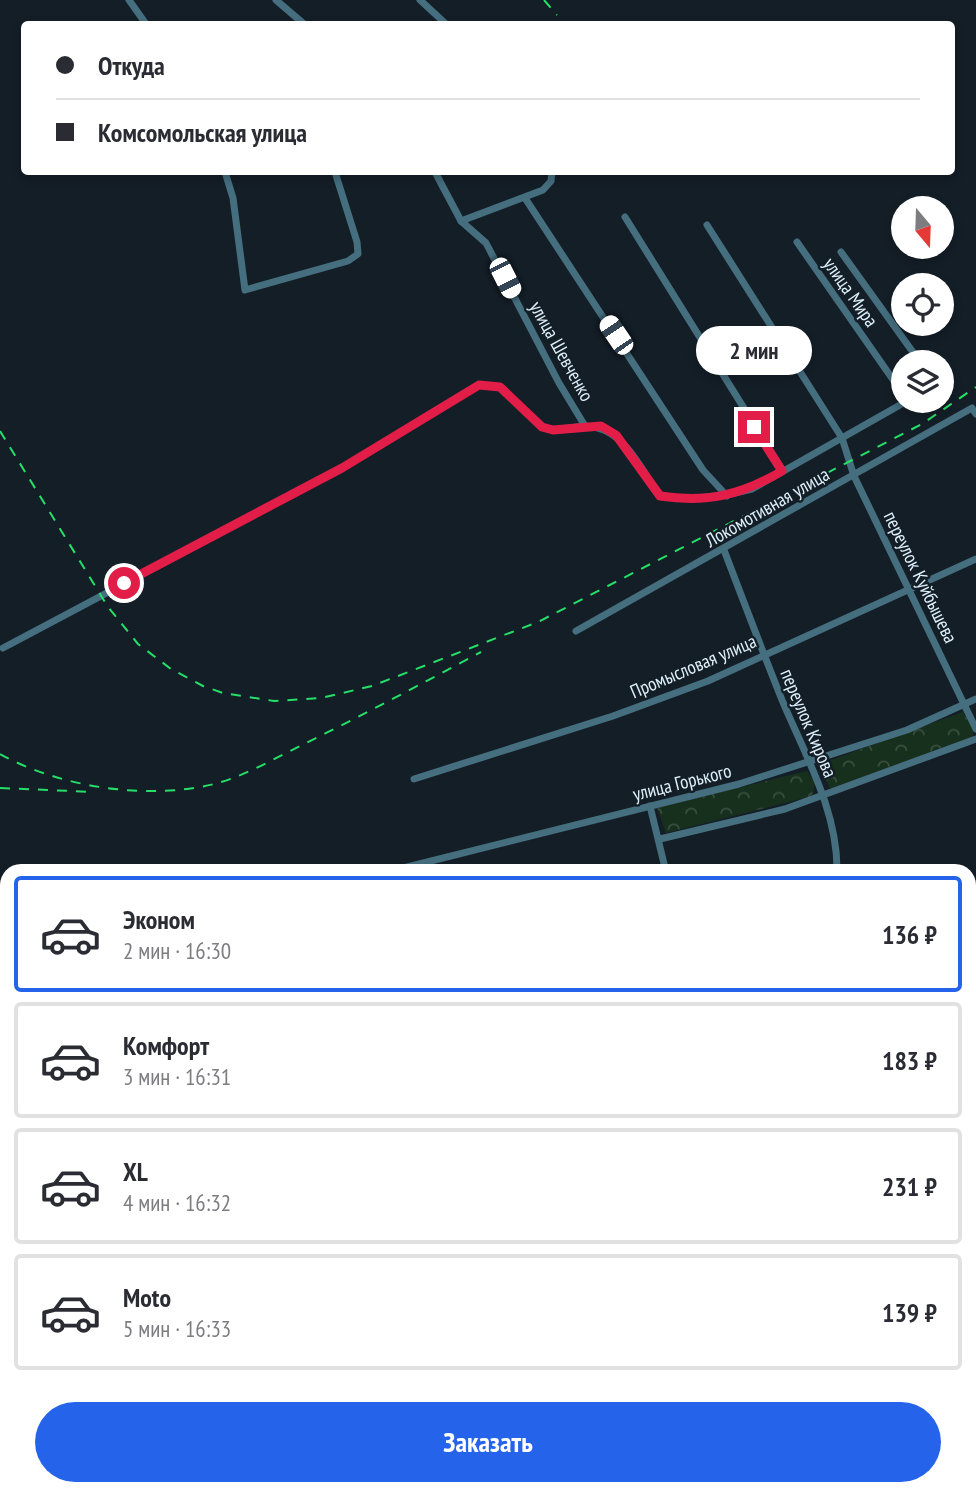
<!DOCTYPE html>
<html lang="ru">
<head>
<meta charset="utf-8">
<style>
	body { margin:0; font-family:"PT Sans Narrow",sans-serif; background:#f7f7f7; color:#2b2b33; height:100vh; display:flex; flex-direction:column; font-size:26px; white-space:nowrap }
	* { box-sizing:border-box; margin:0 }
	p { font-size:23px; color:#7c7c81 }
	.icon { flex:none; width:38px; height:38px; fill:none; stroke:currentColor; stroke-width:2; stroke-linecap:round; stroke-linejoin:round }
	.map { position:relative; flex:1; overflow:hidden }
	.drawer { position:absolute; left:0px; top:864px; width:976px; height:632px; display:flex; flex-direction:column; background:#fff; border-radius:21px 21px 0 0; box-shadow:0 4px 10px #0003 }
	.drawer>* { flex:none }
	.hud { position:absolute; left:21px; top:21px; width:934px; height:154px; border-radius:7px; box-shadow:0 4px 10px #0003; display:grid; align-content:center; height:154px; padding:0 35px; background:#fff }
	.needle { width:46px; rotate:161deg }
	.fabs { position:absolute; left:891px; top:196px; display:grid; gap:14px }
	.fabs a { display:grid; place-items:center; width:63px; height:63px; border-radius:50%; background:#fff; box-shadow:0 4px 10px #0003; font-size:35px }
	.end { position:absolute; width:32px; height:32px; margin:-16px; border:9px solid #e11d48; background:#fff; box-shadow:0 0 0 4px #fff }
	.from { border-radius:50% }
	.bubble { position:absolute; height:49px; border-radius:24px; background:#fff; box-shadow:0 4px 10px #0003; font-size:23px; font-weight:700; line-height:49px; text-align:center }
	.car { position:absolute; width:21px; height:42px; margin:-21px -10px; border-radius:9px; box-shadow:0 0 5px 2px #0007; background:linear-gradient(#fff 24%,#345 0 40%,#fff 0 76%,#345 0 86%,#fff 0) }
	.hud b { display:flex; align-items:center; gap:24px; height:66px; font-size:26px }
	.hud b+b { border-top:2px solid #e1e1e2 }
	.hud i { width:18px; height:18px; background:#2b2b33 }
	ul { padding:12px 0 0; list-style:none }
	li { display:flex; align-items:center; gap:21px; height:116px; margin:0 14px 10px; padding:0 21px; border:4px solid #e1e1e2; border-radius:7px }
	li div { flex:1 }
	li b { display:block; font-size:26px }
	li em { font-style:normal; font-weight:700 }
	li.active { border-color:#2563eb }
	li>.icon { width:63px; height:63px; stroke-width:1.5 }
	.primary-button { display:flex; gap:14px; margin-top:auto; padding:14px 35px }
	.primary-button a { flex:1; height:80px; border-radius:42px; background:#2563eb; color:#fff; font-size:28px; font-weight:700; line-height:80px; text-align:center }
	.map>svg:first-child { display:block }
	.forest { fill:url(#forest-crowns) }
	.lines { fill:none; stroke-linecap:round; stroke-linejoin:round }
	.minor { stroke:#456e7f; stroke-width:7 }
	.major { stroke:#7481ec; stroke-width:9 }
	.rail { stroke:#24e068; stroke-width:2; stroke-dasharray:10 9; stroke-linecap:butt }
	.route { stroke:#e11d48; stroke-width:9 }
	.labels { text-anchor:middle; stroke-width:5; stroke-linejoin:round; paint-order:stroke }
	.street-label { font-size:19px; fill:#def0fa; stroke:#141e27 }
</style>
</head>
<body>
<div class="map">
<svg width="976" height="1496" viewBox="0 0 976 1496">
	<defs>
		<pattern id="forest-crowns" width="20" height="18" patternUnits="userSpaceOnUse" patternTransform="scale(1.75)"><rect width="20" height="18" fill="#17301d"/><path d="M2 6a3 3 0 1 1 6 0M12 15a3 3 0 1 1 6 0" fill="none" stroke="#384e3f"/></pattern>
	</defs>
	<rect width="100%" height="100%" fill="#141e27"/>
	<g class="forest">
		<polygon points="963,712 974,731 972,737 830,789 820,764"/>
		<polygon points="807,771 815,783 812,796 666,833 657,808"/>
	</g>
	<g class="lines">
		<g class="minor">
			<polyline points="129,0 146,24"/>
			<polyline points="276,0 304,24"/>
			<polyline points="420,0 446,24"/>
			<polyline points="225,172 233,198 245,290 348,261 358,254 357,242 335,172"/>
			<polyline points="435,172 461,221 543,190 551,181 552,172"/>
			<polyline points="525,198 703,470 727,496"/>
			<polyline points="625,217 783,471"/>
			<path d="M461 221 486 243 559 383 585 426C624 427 639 467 660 496 691 501 721 497 752 489L907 401"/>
			<polyline points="707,225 842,438 854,476 976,729"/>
			<polyline points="797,242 903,394"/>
			<polyline points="841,252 920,362"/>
			<path d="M724 550C743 600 762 650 782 700 805 755 838 811 837 872"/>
			<polyline points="576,631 972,408 976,414"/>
			<polyline points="3,648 342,468 479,385 500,387 542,427 553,430 585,426"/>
			<polyline points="414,779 613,716 708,681 976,559"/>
			<polyline points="650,806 666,872"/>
			<polyline points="660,839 785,809 976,739"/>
			<polyline points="387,872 739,784 907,730 976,699"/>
			<polyline points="970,902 976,902"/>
			<polyline points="0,951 7,950"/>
			<polyline points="970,994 976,992"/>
			<polyline points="970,1093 976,1090"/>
			<polyline points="970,1231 976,1228"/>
			<polyline points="0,1367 7,1368"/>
			<polyline points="144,1489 144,1496"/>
			<polyline points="412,1489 444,1496"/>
			<polyline points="564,1496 567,1489"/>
			<polyline points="835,1496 836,1489"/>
		</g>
		<g class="major">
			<polyline points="0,1239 7,1240"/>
			<polyline points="970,1456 976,1453"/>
		</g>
		<g class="rail">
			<polyline points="544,0 557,15"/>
			<polyline points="0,431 108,607 138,644 171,669 203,686 223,693 274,701 321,698 372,686 538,622 922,424 976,387"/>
			<path d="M0 754C61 788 151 801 218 783 249 774 277 757 306 743 365 714 423 683 481 652"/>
			<polyline points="0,788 94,792"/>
		</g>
	</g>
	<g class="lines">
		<path class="route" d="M124 583 342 468 479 385 500 387 542 427 553 430 601 426 616 435 660 496C707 503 742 495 782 471L754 427"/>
	</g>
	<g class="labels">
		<g class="street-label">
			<text transform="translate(851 292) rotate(55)" y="7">улица Мира</text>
			<text transform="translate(562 351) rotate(61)" y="7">улица Шевченко</text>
			<text transform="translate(767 507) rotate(-30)" y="7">Локомотивная улица</text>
			<text transform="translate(921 577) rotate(64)" y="7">переулок Куйбышева</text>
			<text transform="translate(693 666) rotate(-23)" y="7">Промысловая улица</text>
			<text transform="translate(809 723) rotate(67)" y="7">переулок Кирова</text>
			<text transform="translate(682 782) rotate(-14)" y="7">улица Горького</text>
		</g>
	</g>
</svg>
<div class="fabs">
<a><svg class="needle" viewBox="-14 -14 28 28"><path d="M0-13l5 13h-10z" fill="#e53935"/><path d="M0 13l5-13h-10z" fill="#7c7c81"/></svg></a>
<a><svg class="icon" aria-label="locate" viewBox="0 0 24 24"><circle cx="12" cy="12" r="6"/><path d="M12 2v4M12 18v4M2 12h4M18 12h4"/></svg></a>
<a><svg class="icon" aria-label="layers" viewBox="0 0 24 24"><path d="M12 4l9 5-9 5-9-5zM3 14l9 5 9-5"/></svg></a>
</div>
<i class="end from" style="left:124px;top:583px"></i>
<i class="end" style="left:754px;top:427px"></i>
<div class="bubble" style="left:696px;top:326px;width:116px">2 мин</div>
<i class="car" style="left:505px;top:278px;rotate:153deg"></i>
<i class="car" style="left:616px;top:335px;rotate:326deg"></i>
<div class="hud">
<b><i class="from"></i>Откуда</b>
<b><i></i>Комсомольская улица</b>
</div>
<section class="drawer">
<ul>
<li class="active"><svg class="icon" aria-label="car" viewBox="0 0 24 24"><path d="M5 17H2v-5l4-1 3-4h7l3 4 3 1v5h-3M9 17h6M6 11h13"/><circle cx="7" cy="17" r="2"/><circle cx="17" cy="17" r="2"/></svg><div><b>Эконом</b><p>2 мин · 16:30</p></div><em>136 ₽</em></li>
<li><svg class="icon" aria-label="car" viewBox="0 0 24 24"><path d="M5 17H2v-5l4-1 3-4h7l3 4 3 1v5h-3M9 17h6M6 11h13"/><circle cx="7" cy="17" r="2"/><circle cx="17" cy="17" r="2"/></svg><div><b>Комфорт</b><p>3 мин · 16:31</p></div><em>183 ₽</em></li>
<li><svg class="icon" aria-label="car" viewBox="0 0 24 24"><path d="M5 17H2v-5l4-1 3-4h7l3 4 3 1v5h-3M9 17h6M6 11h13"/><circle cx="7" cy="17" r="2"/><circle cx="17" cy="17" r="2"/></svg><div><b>XL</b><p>4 мин · 16:32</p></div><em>231 ₽</em></li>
<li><svg class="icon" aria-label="car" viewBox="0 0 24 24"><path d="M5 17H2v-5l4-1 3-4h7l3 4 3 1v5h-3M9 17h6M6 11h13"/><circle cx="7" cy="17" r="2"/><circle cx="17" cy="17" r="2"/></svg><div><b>Moto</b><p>5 мин · 16:33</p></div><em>139 ₽</em></li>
</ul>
<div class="primary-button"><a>Заказать</a></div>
</section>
</div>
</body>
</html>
